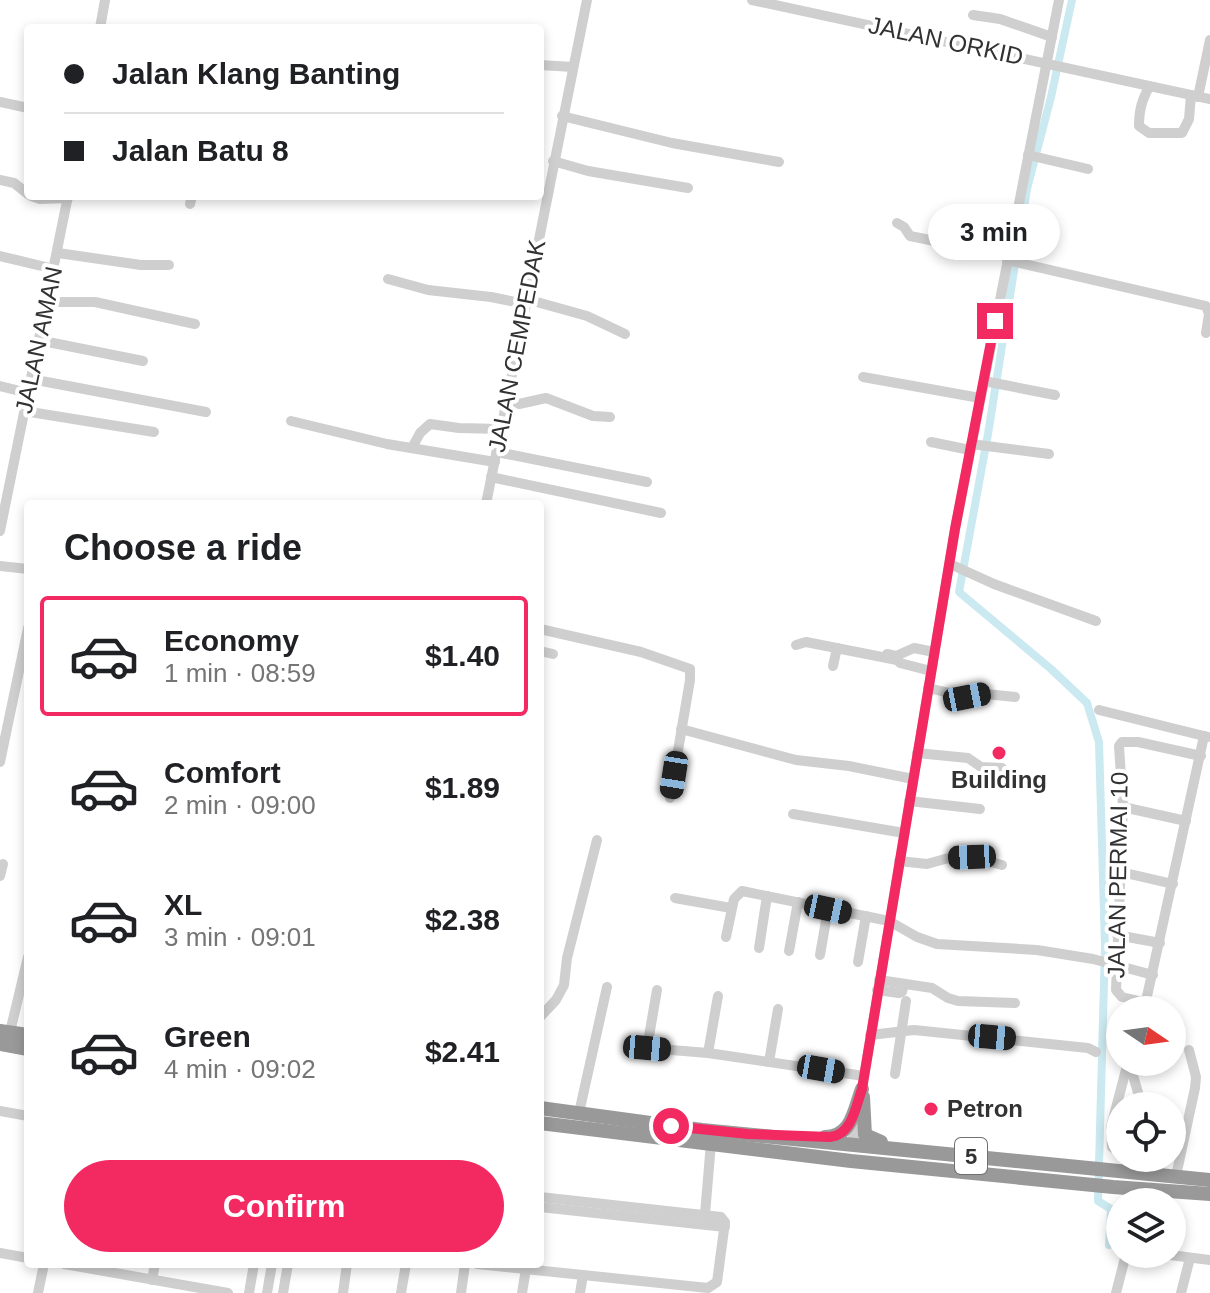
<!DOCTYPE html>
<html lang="en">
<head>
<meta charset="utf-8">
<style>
	body { margin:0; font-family:Arial,sans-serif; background:#f2f2f2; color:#202124; height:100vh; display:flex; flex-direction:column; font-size:30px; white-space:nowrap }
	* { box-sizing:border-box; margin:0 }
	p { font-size:26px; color:#757577 }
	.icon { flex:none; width:44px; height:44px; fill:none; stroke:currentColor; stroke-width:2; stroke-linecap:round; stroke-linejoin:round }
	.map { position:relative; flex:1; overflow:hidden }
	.side { position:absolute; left:24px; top:500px; width:520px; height:768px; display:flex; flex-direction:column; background:#fff; border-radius:8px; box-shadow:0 4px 12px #0003 }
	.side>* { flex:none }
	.top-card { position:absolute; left:24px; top:24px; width:520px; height:176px; border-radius:8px; box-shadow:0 4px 12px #0003; display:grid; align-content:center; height:176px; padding:0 40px; background:#fff }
	.needle { width:52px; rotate:103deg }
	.fabs { position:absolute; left:1106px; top:996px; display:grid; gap:16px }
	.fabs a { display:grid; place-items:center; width:80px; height:80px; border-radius:50%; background:#fff; box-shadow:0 4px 12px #0003; font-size:40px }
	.end { position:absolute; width:36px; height:36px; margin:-18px; border:10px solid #f32962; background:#fff; box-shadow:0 0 0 4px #fff }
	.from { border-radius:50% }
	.bubble { position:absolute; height:56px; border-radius:28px; background:#fff; box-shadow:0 4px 12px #0003; font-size:26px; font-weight:700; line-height:56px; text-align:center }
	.car { position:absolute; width:24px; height:48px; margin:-24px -12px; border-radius:10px; box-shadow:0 0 6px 2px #0007; background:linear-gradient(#222 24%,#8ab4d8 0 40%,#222 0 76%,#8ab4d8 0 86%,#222 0) }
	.top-card b { display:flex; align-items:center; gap:28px; height:76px; font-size:30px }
	.top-card b+b { border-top:2px solid #e0e0e0 }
	.top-card i { width:20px; height:20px; background:#202124 }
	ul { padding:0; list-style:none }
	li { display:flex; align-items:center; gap:24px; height:120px; margin:0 16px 12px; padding:0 24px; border:4px solid transparent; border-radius:8px }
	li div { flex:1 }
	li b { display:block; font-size:30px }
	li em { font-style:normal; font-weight:700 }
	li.active { border-color:#f32962 }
	li>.icon { width:72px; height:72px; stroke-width:1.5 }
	h2 { padding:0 40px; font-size:36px; line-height:96px }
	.button { display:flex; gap:16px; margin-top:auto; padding:16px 40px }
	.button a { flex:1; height:92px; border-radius:48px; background:#f32962; color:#fff; font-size:32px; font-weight:700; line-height:92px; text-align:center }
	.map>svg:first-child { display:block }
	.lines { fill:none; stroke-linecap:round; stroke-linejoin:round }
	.canal { stroke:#cbe9f0; stroke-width:8 }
	.minor { stroke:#cfcfcf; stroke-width:10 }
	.highway { stroke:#999; stroke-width:14 }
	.route { stroke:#f32962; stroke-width:10 }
	.poi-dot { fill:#f32962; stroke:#fff; stroke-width:3 }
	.labels { text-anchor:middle; stroke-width:8; stroke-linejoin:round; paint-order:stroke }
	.shield { fill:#fff; stroke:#707070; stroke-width:2 }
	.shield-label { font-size:22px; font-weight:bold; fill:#323232 }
	.street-label { font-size:24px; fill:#323232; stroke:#fff }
	.poi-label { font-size:24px; font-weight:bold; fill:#323232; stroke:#fff }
</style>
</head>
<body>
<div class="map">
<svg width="1210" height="1293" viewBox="0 0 1210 1293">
	<rect width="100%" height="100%" fill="#fff"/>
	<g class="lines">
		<polyline class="canal" points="1072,0 1051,97 1027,189 988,434 959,592 1051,669 1087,703 1099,742 1105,947 1098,1201 1111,1209 1109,1245"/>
		<g class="minor">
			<polyline points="752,0 1210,99"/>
			<polyline points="973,15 1000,19 1052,37"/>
			<polyline points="100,28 105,0"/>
			<polyline points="540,65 573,67"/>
			<path d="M1149 87C1142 100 1139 110 1139 126L1149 133H1182L1189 119 1191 95"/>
			<polyline points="1198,97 1210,40"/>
			<polyline points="0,102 28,108"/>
			<polyline points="562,116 672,143 779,162"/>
			<polyline points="1028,155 1088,169"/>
			<polyline points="553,161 588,171 688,188"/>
			<polyline points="0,180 14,183 28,194"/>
			<polyline points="31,196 40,199 68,198"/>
			<polyline points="190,204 192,196"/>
			<polyline points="897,223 904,227 910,236 969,248 988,240 1011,243"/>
			<polyline points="58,253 141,265 169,265"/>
			<polyline points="0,256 54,269"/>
			<polyline points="1007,260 1206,306 1209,314 1206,333"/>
			<polyline points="388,279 428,290 491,297 525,304"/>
			<polyline points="526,299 587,316 625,334"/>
			<polyline points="47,302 95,302 195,324"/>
			<polyline points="38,340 143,361"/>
			<polyline points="863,377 980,398"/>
			<polyline points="31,379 206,412"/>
			<polyline points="984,381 1055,395"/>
			<polyline points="0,386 28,393"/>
			<polyline points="507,397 519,404 546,398 593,416 610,417"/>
			<polyline points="24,411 154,432"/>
			<polyline points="291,421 387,444 495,462"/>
			<polyline points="931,442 970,450"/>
			<polyline points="971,444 1049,454"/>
			<polyline points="412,448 420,433 430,424 459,428 501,429"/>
			<polyline points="497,452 647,482"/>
			<polyline points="491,477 661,513"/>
			<polyline points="486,504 587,0"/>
			<polyline points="0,531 68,196"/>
			<polyline points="950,564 994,584 1096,621"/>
			<polyline points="0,566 28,569"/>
			<polyline points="540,629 641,652 690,669 690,680 670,798"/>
			<polyline points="796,645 806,642 897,660"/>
			<polyline points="540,651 553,654"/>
			<polyline points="887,654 896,656 914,648 934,652"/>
			<polyline points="896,656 900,663 931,671"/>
			<polyline points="833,666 837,648"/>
			<polyline points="928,688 967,697 986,694 1015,697"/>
			<polyline points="1099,710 1208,737"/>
			<polyline points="681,729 796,760 849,766 913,779"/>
			<polyline points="917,753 968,758 981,767 1002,768"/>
			<polyline points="0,762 28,628"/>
			<polyline points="909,801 980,809"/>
			<polyline points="1123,807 1186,821"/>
			<polyline points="793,814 904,833"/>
			<polyline points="899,861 927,864 952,857 972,857 1002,865"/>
			<polyline points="1121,872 1173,884"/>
			<polyline points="0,876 3,864"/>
			<polyline points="675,898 731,908"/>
			<polyline points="1117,935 1160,943"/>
			<polyline points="726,937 734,899 742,891 889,921 917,937 937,944 1037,950 1093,959 1153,975"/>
			<polyline points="759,948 767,896"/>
			<polyline points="789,951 798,902"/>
			<polyline points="820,955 828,909"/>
			<polyline points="858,962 866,916"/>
			<polyline points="879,980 932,988 948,998 958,1001 1015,1003"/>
			<polyline points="657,990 647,1048 708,1053 864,1076"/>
			<polyline points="877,990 899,993 902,992 904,984"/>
			<polyline points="1147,1003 1122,997 1116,990 1123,807 1119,746 1122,742 1138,742 1201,756"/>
			<polyline points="1144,1010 1204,736"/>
			<polyline points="540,1017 556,1000 564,985 567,958 597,840"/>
			<polyline points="10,1032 28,957"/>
			<polyline points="870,1035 914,1030 1088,1048 1096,1052"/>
			<polyline points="708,1053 718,996"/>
			<polyline points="769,1062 778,1009"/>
			<polyline points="1129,1062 1142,1106"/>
			<polyline points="895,1074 906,1001"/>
			<polyline points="861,1095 955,529 1059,0"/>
			<polyline points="0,1111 28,1116"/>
			<polyline points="579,1113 607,987"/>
			<polyline points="852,1144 857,1115"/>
			<polyline points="1120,1152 1112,1147 1111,1127 1128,1062"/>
			<polyline points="1145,1173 1148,1165 1146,1158"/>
			<polyline points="1176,1176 1195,1088 1196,1077 1189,1050"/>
			<polyline points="540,1207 725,1227"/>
			<polyline points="705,1214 711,1143"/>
			<polyline points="0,1253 28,1258"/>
			<polyline points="1162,1254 1210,1260"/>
			<polyline points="64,1264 228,1293"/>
			<polyline points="477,1264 708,1288 717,1282 725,1222 721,1217 540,1197"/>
			<polyline points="152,1280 155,1264"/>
			<polyline points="38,1293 44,1264"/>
			<polyline points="249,1293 254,1264"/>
			<polyline points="267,1293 272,1264"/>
			<polyline points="283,1293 288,1264"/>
			<polyline points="343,1293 347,1264"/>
			<polyline points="401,1293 406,1264"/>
			<polyline points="461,1293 465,1264"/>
			<polyline points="522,1293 526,1269"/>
			<polyline points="580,1293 583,1275"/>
			<polyline points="1116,1293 1126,1254"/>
			<polyline points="1181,1293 1190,1258"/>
		</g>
		<g class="highway">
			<polyline points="0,1031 28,1035"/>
			<polyline points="0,1044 28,1049"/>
			<polyline points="863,1097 865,1135 881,1142"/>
			<polyline points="540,1108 702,1130 1210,1180"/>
			<polyline points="540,1123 851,1161 1113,1187 1210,1194"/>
			<path d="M825 1137C852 1137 854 1110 862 1089"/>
		</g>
	</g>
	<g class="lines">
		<path class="route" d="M671 1126 748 1134 830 1137C852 1135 856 1106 862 1089L955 529 995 321"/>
	</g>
	<g class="poi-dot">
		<circle cx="999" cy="753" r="8"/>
		<circle cx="931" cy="1109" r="8"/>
	</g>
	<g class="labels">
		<rect class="shield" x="955" y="1138" width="32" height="36" rx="6"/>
		<g class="shield-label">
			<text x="971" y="1164">5</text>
		</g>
		<g class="street-label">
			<text transform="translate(946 41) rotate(12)" y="8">JALAN ORKID</text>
			<text transform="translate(39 340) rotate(-78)" y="8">JALAN AMAN</text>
			<text transform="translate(517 346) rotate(-79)" y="8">JALAN CEMPEDAK</text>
			<text transform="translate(1118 875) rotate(-89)" y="8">JALAN PERMAI 10</text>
		</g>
		<g class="poi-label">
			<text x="999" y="788">Building</text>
			<text x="947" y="1117" text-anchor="start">Petron</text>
		</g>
	</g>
</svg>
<div class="fabs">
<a><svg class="needle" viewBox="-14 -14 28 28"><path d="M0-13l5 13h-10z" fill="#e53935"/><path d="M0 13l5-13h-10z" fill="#757577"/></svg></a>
<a><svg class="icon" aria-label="locate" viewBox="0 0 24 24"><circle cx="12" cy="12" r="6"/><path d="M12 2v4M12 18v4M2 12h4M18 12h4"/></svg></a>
<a><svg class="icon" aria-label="layers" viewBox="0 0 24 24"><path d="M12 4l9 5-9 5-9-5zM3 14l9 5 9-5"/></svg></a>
</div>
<i class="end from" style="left:671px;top:1126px"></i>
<i class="end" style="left:995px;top:321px"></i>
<div class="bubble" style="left:928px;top:204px;width:132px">3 min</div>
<i class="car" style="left:967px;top:697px;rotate:79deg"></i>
<i class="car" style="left:674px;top:775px;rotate:189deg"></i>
<i class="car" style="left:972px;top:857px;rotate:268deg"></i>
<i class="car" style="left:828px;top:909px;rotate:102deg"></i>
<i class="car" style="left:992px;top:1037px;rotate:95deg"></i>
<i class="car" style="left:647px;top:1048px;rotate:95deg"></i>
<i class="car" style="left:821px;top:1069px;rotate:100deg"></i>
<div class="top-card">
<b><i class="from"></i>Jalan Klang Banting</b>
<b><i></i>Jalan Batu 8</b>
</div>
<section class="side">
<h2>Choose a ride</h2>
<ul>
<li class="active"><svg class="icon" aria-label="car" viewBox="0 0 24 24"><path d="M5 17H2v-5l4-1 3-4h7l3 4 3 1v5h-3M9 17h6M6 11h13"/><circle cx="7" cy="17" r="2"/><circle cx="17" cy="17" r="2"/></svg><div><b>Economy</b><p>1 min · 08:59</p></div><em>$1.40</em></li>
<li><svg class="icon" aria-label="car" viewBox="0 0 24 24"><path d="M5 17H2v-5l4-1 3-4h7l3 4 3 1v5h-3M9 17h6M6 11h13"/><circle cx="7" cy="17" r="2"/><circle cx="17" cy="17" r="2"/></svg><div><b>Comfort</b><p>2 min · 09:00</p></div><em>$1.89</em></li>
<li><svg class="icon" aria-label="car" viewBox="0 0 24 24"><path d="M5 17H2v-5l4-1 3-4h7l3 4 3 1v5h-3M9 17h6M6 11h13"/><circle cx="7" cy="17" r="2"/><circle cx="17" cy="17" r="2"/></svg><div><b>XL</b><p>3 min · 09:01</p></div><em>$2.38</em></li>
<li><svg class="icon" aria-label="car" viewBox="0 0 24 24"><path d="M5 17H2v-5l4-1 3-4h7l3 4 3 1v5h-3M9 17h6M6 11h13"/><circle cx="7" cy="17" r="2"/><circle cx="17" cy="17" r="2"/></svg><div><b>Green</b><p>4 min · 09:02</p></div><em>$2.41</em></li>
</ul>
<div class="button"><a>Confirm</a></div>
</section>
</div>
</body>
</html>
